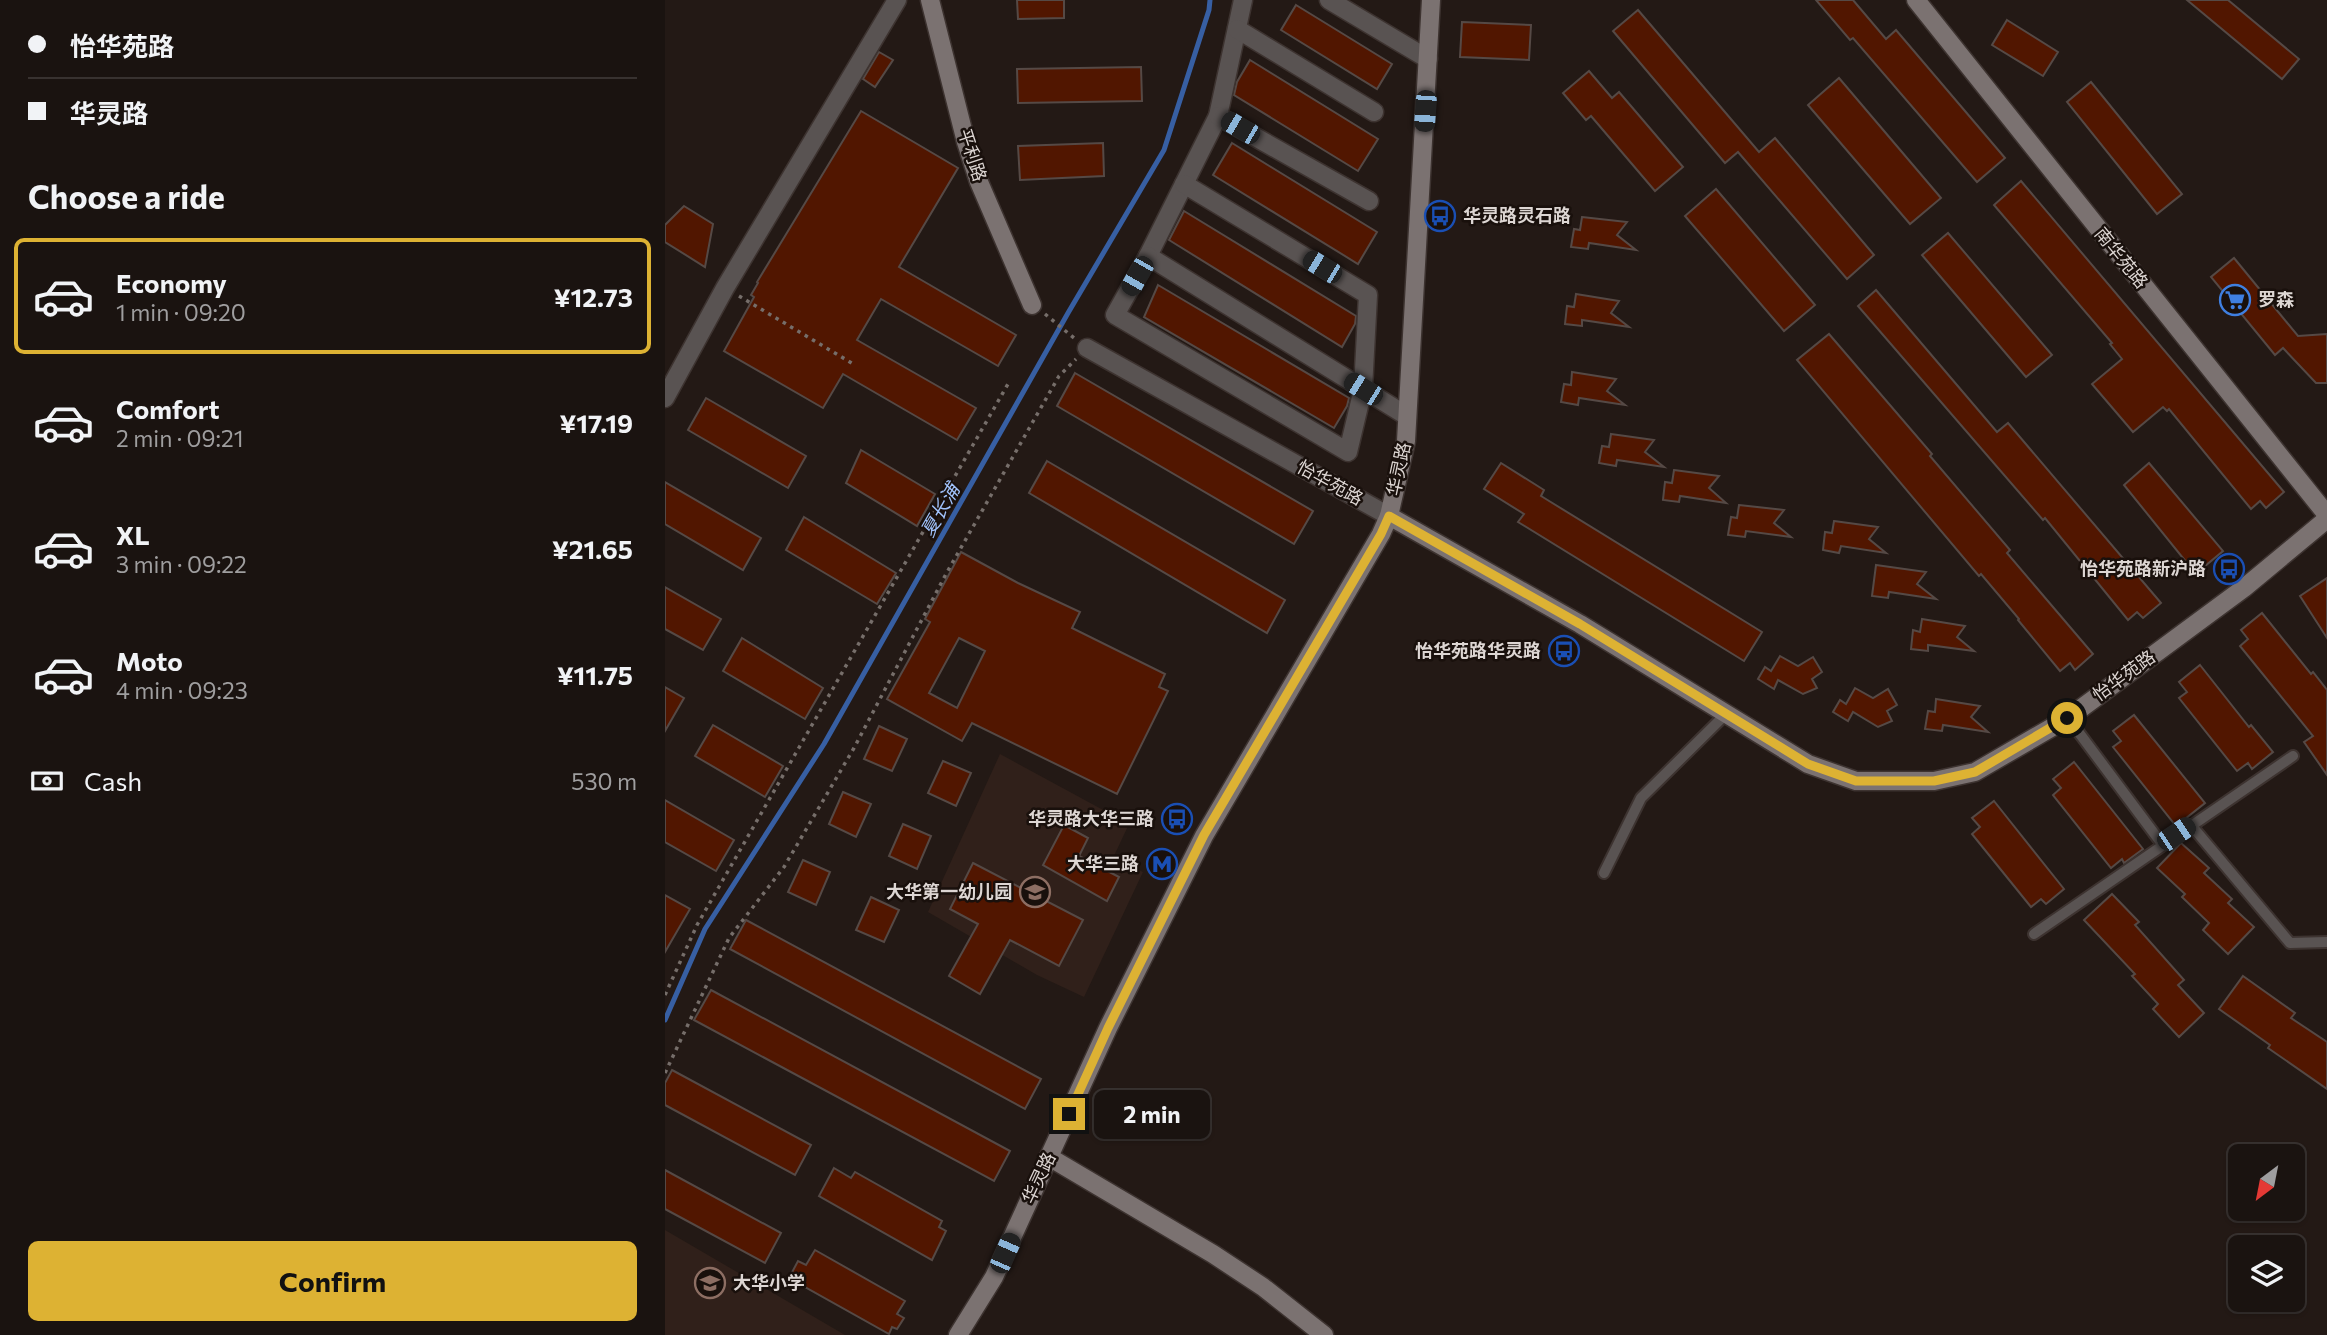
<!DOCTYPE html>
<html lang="en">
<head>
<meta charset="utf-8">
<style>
	body { margin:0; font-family:Commissioner,"Noto Sans SC",sans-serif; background:#27201e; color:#f1f3f6; height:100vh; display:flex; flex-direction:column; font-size:26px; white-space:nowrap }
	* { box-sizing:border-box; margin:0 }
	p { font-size:23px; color:#9f9e9f }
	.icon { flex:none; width:38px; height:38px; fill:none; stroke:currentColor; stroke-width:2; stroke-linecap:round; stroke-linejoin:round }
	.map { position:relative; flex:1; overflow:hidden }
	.drawer { display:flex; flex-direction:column; background:#1a1310; width:665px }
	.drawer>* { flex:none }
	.top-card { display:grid; align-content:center; height:154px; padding:0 28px; background:#1a1310 }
	.needle { width:46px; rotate:212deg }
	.fabs { position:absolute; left:1563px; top:1144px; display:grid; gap:14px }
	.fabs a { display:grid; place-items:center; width:77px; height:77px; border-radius:10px; background:#1a1310; box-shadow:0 2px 5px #0004,0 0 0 2px #383230; font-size:35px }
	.end { position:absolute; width:32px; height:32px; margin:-16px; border:9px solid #ddb233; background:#111; box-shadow:0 0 0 4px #111 }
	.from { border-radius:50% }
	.bubble { position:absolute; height:49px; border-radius:10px; background:#1a1310; box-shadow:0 2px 5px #0004,0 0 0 2px #383230; font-size:23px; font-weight:700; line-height:49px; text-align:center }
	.car { position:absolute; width:21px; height:42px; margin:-21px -10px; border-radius:9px; box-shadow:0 0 5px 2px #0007; background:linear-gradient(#222 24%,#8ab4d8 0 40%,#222 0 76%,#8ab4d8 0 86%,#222 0) }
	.top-card b { display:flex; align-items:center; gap:24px; height:66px; font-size:26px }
	.top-card b+b { border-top:2px solid #383230 }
	.top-card i { width:18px; height:18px; background:#f1f3f6 }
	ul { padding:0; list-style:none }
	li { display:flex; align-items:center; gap:21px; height:116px; margin:0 14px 10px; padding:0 14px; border:4px solid transparent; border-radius:10px }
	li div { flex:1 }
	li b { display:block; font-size:26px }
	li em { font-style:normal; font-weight:700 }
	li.current { border-color:#ddb233 }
	li>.icon { width:63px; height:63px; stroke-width:1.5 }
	h2 { padding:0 28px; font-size:32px; line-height:84px }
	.pay { display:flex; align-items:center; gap:18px; height:77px; padding:0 28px; font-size:26px }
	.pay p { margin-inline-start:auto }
	.primary-button { display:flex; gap:14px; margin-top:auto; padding:14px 28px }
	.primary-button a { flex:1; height:80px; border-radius:10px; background:#ddb233; color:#111; font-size:28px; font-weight:700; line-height:80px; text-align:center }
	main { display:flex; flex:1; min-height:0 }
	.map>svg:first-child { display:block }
	.built { fill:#30201a }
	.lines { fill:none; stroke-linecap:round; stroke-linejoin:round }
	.stream { stroke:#375fa3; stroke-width:5 }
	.building { fill:#511600; stroke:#554945; stroke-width:2; fill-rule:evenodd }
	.lane-casing { stroke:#3d3330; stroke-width:14 }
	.street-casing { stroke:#3d3330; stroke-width:21 }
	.secondary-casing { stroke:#3d3330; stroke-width:21 }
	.path { stroke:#766e6a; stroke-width:3.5; stroke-dasharray:3.5 5; stroke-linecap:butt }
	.lane { stroke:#595352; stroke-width:10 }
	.street { stroke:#595352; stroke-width:18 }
	.secondary { stroke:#7b7271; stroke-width:18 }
	.route { stroke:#ddb233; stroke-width:9 }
	.labels { text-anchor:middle; stroke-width:5; stroke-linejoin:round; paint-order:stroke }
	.street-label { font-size:18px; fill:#ddd6d3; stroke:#19100c }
	.poi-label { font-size:18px; font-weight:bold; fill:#ddd6d3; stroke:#19100c; text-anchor:end }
	.water-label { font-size:19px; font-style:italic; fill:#a0c2fb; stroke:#19100c }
</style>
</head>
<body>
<main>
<section class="drawer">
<div class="top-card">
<b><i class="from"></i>怡华苑路</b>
<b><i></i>华灵路</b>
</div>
<h2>Choose a ride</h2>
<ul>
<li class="current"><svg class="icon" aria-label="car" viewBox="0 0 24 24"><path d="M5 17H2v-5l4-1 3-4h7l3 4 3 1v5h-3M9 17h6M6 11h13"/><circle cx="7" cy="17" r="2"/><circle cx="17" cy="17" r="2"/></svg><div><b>Economy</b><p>1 min · 09:20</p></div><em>¥12.73</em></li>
<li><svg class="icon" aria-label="car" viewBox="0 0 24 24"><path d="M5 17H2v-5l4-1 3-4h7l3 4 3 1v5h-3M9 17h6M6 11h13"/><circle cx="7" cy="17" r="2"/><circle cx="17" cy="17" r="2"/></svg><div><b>Comfort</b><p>2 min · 09:21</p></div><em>¥17.19</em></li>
<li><svg class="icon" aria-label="car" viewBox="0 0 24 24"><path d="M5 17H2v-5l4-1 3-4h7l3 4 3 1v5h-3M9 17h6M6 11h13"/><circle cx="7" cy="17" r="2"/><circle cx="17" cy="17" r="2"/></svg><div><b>XL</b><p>3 min · 09:22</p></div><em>¥21.65</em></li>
<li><svg class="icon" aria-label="car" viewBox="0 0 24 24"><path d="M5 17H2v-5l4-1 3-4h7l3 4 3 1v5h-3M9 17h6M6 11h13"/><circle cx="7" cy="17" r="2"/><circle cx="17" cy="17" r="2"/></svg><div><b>Moto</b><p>4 min · 09:23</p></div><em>¥11.75</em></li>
</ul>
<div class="pay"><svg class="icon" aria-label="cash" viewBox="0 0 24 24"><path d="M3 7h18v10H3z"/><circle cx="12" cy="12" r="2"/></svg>Cash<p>530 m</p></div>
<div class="primary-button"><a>Confirm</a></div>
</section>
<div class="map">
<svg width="1662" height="1335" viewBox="0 0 1662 1335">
	<rect width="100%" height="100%" fill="#231915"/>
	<g class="built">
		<polygon points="335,754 464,824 448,858 478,872 419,997 372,975 263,912"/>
		<polygon points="0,1230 180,1335 0,1335"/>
	</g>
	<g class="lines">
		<polyline class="stream" points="0,1020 40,929 159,744 403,313 499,150 544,10 545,0"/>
	</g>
	<g class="building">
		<polygon points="352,0 399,0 399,18 353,19"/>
		<polygon points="1151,0 1188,0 1221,39 1231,30 1340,158 1312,182 1188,38 1185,40"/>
		<polygon points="1522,0 1563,0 1634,59 1617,79"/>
		<polygon points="631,5 727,64 712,89 616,30"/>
		<polygon points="973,10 1094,152 1110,138 1209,255 1182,279 1073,152 1060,163 948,31"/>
		<polygon points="1342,20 1393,52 1378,76 1327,45"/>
		<polygon points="797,22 866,25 864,60 795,57"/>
		<polygon points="214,52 228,60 210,87 198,79"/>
		<polygon points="585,60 713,139 693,171 569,95 572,82"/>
		<polygon points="476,67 477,101 353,103 352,69"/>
		<polygon points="924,71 947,98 954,92 1018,167 990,191 926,116 921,120 898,93"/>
		<polygon points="1174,78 1276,198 1245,224 1143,105"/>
		<polygon points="1426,82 1517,194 1492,214 1402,102"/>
		<polygon points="196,111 293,168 234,267 351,335 333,366 216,299 192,340 311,408 292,440 178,374 158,408 59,351 89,297 86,295 93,283 92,282"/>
		<polygon points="438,143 439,176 355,180 353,146"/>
		<polygon points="567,143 712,232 693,264 548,175"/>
		<polygon points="1356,181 1619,492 1601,508 1595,501 1586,509 1504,409 1502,411 1498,407 1468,432 1427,384 1457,359 1445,344 1447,343 1329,205"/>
		<polygon points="1051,189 1150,305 1119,331 1020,216"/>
		<polygon points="19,206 48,224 40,267 0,242 0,225"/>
		<polygon points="519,211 691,316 690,324 677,347 504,240"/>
		<polygon points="917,217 962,222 952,235 971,250 924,243 923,249 906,247 909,229 915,230"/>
		<polygon points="1283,233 1387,355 1361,377 1257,255"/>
		<polygon points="1569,258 1633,336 1662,334 1662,383 1651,383 1618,348 1610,355 1546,277"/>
		<polygon points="493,285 684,398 682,406 669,428 479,317"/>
		<polygon points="1211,290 1332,432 1343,423 1496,603 1478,618 1472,612 1463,620 1380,518 1378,520 1193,306"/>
		<polygon points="911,294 954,301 946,313 964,327 917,320 917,326 900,324 902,306 909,307"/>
		<polygon points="1164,334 1267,454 1265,456 1345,550 1342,553 1428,654 1410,670 1405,663 1395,671 1353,620 1354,619 1316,574 1314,576 1132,360"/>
		<polygon points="907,372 951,379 942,391 960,405 914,398 913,405 896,402 899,384 906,385"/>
		<polygon points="410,373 648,511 629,544 392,406"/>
		<polygon points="41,398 141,456 123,488 23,430"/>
		<polygon points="946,434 989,440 980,452 999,467 952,460 951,466 934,463 937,446 944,447"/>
		<polygon points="196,450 270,494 252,526 181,483"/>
		<polygon points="382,461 620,600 602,633 364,493"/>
		<polygon points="836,463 879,490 876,496 1097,632 1079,661 853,522 859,514 819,489"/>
		<polygon points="1484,463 1558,551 1540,566 1535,560 1526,568 1459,485"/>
		<polygon points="1009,470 1054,476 1044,488 1061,503 1015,496 1014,502 998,500 1000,482 1007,483"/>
		<polygon points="0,482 96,538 78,570 0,524"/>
		<polygon points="1074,505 1119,510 1109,523 1126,537 1081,531 1080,537 1063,535 1066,517 1072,518"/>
		<polygon points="139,517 231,573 212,604 121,550"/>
		<polygon points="1169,521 1213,527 1204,539 1221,553 1176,546 1174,553 1158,550 1160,532 1167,533"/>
		<path d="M296 552 353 583 415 612 407 628 500 674 494 687 503 691 452 794 307 723 297 741 222 699 265 622 260 619ZM294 638 320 651 292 708 264 693Z"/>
		<polygon points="1211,565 1261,572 1252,584 1271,599 1224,592 1223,598 1207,596"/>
		<polygon points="1662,578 1662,638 1635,596"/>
		<polygon points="0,587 56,619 38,650 0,629"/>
		<polygon points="1597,613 1646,674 1648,672 1662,690 1662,775 1639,742 1648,736 1575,646 1583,639 1576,630"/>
		<polygon points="1257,619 1300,626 1292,637 1309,651 1263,645 1263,651 1246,649 1248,630 1255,632"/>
		<polygon points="77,638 158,688 140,719 58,671"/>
		<polygon points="1115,656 1133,666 1148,657 1157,672 1147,679 1152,688 1138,694 1113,680 1109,689 1093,679 1100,667 1106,671"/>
		<polygon points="1535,665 1584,727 1586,725 1608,752 1587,769 1583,763 1572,771 1514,698 1522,692 1514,682"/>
		<polygon points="0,687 19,698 0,731"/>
		<polygon points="1190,688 1208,698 1223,689 1232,705 1222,711 1227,721 1213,727 1188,712 1183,721 1168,712 1175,700 1181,704"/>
		<polygon points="1271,699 1315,706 1306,717 1323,732 1278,725 1277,731 1260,729 1263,711 1270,712"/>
		<polygon points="1469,715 1540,803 1511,826 1448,747 1456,741 1448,731"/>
		<polygon points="48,725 118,766 100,797 30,756"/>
		<polygon points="214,726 242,739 227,771 199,759"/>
		<polygon points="278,761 306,773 291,806 263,793"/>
		<polygon points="1409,762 1478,849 1459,863 1457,859 1446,868 1388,795 1396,788 1388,779"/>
		<polygon points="178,792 206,804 191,837 164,824"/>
		<polygon points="0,800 69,840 51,871 0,842"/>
		<polygon points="1329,801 1399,889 1381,904 1376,899 1366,907 1307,834 1315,827 1307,818"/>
		<polygon points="238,824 266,836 252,869 224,856"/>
		<polygon points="399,825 423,838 414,856 454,877 442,901 378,865"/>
		<polygon points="1516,843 1544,868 1539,873 1567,899 1563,903 1589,927 1563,954 1538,930 1544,923 1517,897 1520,894 1492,868"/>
		<polygon points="138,860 165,872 151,905 123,892"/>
		<polygon points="308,863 418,920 394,966 345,940 315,994 284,976 313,924 285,909"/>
		<polygon points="1447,894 1474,922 1470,925 1519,980 1513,985 1539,1013 1514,1037 1488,1009 1493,1004 1467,976 1470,974 1419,920"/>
		<polygon points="0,895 25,909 0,952"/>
		<polygon points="206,897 234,910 219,942 191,930"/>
		<polygon points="81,920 376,1079 360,1109 65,949"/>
		<polygon points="1578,976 1630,1013 1626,1018 1662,1042 1662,1089 1603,1048 1605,1045 1554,1009"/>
		<polygon points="46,990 345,1151 329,1181 29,1020"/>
		<polygon points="7,1070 146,1145 130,1175 0,1105 0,1083"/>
		<polygon points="169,1168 186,1178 190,1172 277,1221 274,1227 281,1231 267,1260 154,1196"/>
		<polygon points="0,1170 116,1233 100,1263 0,1209"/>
		<polygon points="150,1250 240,1301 232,1314 239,1318 232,1329 227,1327 224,1334 124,1278 133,1261 141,1265"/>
	</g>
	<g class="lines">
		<g class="lane-casing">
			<g id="lane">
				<polyline points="1403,718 1497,844"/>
				<polyline points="1526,825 1625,943 1662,942"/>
				<polyline points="939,873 976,798 1062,713"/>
				<polyline points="1369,934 1628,756"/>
			</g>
		</g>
		<g class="street-casing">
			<g id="street">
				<polyline points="578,0 553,116 483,256 742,416"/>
				<polyline points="664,0 763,59"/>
				<polyline points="572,29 709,112"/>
				<polyline points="553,116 704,201"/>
				<polyline points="483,256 450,315 683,452 698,389 703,295 519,184"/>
				<polyline points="422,348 724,516"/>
				<polyline points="0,398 60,288 232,0"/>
			</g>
		</g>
		<g class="secondary-casing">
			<g id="secondary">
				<polyline points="265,0 301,142 314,182 367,305"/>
				<polyline points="1251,0 1662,515"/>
				<polyline points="724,516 915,624 1143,764 1191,781 1269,781 1310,772 1403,718 1579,588 1662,519"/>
				<polyline points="384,1157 548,1254 598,1287 659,1335"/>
				<polyline points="293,1335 329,1277 443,1028 539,836 716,534 724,516 741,441 766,0"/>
			</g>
		</g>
		<g class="path">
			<polyline points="74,296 190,365"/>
			<polyline points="380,314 409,338"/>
			<polyline points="0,995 32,925 343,384"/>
			<polyline points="0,1073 64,938 119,867 189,748 281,574 394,376 411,359"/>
		</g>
		<use href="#lane" class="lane"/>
		<use href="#street" class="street"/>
		<use href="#secondary" class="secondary"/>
	</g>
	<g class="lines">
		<polyline class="route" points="404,1114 443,1028 539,835 716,534 724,516 915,624 1143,764 1191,781 1269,781 1310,772 1402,718"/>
	</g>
	<defs>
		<g id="bus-ring" transform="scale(1.575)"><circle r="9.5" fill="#19100c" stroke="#1a4fb4" stroke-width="1.5"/><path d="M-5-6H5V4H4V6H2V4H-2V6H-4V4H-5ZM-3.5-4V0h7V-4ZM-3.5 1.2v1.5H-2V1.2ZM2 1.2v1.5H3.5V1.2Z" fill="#1a4fb4"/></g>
		<g id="supermarket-ring" transform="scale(1.575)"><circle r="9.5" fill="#19100c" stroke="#3f7fe0" stroke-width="1.5"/><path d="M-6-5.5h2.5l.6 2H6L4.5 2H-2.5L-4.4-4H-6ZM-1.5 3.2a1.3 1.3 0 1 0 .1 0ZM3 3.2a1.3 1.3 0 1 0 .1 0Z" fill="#3f7fe0"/></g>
		<g id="metro-ring" transform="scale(1.575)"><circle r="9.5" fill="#19100c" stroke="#1a4fb4" stroke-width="1.5"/><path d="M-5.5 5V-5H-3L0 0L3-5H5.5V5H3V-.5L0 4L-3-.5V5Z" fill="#1a4fb4"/></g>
		<g id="school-ring" transform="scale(1.575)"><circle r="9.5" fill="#19100c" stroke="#8d6e63" stroke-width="1.5"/><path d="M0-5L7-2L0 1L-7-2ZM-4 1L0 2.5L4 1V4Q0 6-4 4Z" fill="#8d6e63"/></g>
	</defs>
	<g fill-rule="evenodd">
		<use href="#bus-ring" x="775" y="216"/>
		<use href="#supermarket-ring" x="1570" y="300"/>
		<use href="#bus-ring" x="1564" y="569"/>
		<use href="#bus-ring" x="899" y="651"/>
		<use href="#bus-ring" x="512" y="819"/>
		<use href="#metro-ring" x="497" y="864"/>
		<use href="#school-ring" x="370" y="892"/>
		<use href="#school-ring" x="45" y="1283"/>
	</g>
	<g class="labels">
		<g class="street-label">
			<text transform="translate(307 155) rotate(72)" y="6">平利路</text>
			<text transform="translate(1456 258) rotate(51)" y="6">南华苑路</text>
			<text transform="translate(734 469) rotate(-78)" y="6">华灵路</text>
			<text transform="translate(665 483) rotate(29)" y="6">怡华苑路</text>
			<text transform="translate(1459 676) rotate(-36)" y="6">怡华苑路</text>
			<text transform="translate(374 1178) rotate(-65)" y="6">华灵路</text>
		</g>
		<g class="poi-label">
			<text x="798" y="222" text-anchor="start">华灵路灵石路</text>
			<text x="1593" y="306" text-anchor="start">罗森</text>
			<text x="1541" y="575">怡华苑路新沪路</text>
			<text x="876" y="657">怡华苑路华灵路</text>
			<text x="489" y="825">华灵路大华三路</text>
			<text x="474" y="870">大华三路</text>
			<text x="347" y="898">大华第一幼儿园</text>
			<text x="68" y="1289" text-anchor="start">大华小学</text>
		</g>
		<g class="water-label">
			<text transform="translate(275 510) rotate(-60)" y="7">夏长浦</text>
		</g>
	</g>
</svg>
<div class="fabs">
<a><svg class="needle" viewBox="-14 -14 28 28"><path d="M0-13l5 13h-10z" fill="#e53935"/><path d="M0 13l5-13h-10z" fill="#9f9e9f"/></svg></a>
<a><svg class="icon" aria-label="layers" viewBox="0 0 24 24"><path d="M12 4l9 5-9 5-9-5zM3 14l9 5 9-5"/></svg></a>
</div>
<i class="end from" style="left:1402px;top:718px"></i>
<i class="end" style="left:404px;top:1114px"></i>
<div class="bubble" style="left:429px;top:1090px;width:116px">2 min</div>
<i class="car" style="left:760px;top:111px;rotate:184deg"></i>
<i class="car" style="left:575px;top:128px;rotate:300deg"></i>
<i class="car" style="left:657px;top:267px;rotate:301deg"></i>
<i class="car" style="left:472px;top:276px;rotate:210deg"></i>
<i class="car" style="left:698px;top:389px;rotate:302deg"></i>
<i class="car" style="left:1511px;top:834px;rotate:56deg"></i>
<i class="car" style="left:340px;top:1253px;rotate:24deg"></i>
</div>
</main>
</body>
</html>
